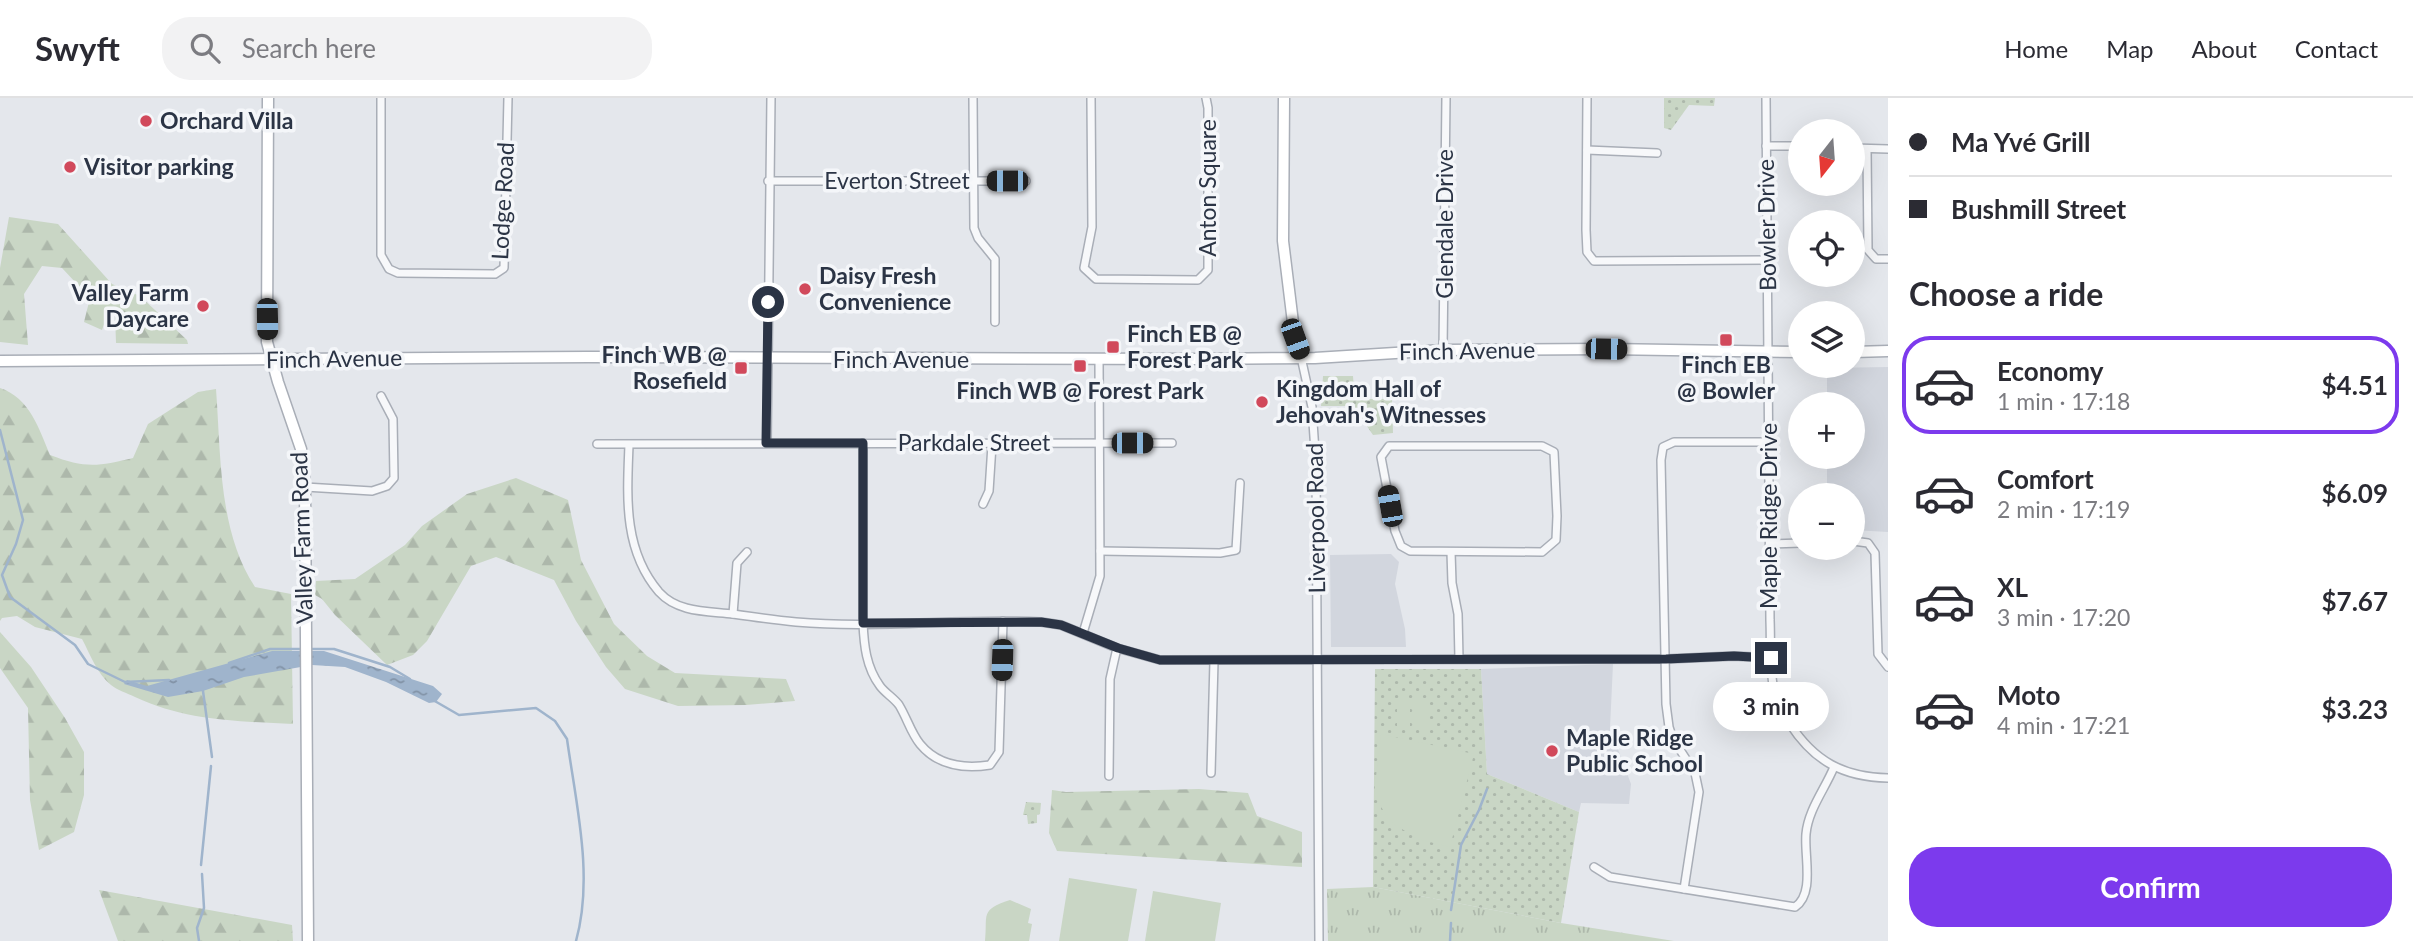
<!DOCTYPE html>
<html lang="en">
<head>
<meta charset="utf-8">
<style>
	body { margin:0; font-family:Lato,sans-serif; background:#f2f2f3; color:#2b2b33; height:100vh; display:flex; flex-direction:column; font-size:26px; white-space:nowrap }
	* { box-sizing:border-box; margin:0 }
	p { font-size:23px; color:#7c7c81 }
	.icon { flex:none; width:38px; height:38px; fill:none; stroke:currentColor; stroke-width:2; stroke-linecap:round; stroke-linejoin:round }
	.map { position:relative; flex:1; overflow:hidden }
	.sheet { display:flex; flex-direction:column; background:#fff; width:525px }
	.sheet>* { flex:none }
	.hud { display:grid; align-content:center; height:154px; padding:0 21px; background:#fff }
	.needle { width:46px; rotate:197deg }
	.buttons { position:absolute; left:1788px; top:21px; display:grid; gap:14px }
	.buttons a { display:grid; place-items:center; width:77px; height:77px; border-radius:50%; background:#fff; box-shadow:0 7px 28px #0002; font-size:35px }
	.end { position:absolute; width:32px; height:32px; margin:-16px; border:9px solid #2b3445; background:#fff; box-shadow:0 0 0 4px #fff }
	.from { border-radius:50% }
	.bubble { position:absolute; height:49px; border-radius:24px; background:#fff; box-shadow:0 7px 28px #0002; font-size:23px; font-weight:700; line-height:49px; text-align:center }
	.car { position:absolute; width:21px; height:42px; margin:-21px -10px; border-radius:9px; box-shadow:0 0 5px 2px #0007; background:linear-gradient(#222 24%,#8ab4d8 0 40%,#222 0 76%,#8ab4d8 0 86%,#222 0) }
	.hud b { display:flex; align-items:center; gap:24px; height:66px; font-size:26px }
	.hud b+b { border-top:2px solid #e1e1e2 }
	.hud i { width:18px; height:18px; background:#2b2b33 }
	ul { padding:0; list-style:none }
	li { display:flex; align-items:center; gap:21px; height:98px; margin:0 14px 10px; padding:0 7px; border:4px solid transparent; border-radius:28px }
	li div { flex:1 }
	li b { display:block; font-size:26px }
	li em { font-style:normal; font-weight:700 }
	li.on { border-color:#7c3aed }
	li>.icon { width:63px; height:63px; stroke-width:1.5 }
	h2 { padding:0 21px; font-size:32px; line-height:84px }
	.cta { display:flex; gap:14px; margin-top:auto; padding:14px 21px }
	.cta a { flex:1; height:80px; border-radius:28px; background:#7c3aed; color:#fff; font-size:28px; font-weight:700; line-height:80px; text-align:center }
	header { display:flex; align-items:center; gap:42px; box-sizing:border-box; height:98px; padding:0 35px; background:#fff; border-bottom:2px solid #e1e1e2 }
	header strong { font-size:33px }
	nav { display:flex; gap:38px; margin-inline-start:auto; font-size:24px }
	.search { width:490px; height:63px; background:#f2f2f3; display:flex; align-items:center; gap:18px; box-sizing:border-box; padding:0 24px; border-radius:28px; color:#7c7c81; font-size:26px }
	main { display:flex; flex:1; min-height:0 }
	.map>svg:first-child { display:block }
	.built { fill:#d2d6de }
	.grass { fill:url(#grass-tufts) }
	.forest { fill:url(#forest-firs) }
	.park { fill:url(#park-dots) }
	.garden { fill:#c9d6c5 }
	.water { fill:url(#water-ripples) }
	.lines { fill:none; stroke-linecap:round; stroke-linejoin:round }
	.stream { stroke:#9fb4cc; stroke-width:2.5 }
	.street-casing { stroke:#a9aeb7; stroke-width:10 }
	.secondary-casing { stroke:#a9aeb7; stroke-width:13 }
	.street { stroke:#f7f8fa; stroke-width:7 }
	.secondary { stroke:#fff; stroke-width:10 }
	.route { stroke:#2b3445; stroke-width:9 }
	.poi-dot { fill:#d1495b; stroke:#f4f6f9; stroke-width:2.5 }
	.labels { text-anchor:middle; stroke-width:7; stroke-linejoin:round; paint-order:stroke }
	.poi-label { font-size:23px; font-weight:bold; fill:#2b3445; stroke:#f4f6f9; text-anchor:start }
	.street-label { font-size:23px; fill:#2b3445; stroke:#f4f6f9 }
</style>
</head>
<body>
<header>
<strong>Swyft</strong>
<div class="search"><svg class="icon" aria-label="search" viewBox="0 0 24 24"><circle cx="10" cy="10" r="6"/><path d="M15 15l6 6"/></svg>Search here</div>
<nav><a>Home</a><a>Map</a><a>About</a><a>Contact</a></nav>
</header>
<main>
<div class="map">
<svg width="1888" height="843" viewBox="0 0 1888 843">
	<defs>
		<pattern id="grass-tufts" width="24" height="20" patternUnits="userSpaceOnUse" patternTransform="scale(1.75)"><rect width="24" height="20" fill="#c9d6c5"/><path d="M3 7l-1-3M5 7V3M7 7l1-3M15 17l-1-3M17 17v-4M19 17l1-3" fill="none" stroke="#adb8ab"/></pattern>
		<pattern id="forest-firs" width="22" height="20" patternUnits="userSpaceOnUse" patternTransform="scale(1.75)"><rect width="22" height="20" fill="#c9d6c5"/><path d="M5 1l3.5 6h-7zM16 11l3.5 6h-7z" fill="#adb8ab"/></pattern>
		<pattern id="park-dots" width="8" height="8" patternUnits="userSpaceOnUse" patternTransform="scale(1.75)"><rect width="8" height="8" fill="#c9d6c5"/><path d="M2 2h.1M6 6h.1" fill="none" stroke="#adb8ab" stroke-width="1.8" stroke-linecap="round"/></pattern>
		<pattern id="water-ripples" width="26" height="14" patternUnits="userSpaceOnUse" patternTransform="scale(1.75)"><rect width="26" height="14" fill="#9fb4cc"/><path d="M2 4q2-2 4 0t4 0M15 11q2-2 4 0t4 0" fill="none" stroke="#8293a7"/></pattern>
	</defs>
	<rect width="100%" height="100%" fill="#e4e7ec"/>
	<g class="built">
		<polygon points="1888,269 1888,434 1853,432 1853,397 1827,397 1827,359 1853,359 1853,306 1827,306 1827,270"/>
		<polygon points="1391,456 1399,464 1395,486 1405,531 1406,549 1331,549 1330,457"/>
		<polygon points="1613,566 1610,630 1631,686 1629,706 1581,705 1579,714 1487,676 1481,571"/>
	</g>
	<polygon class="grass" points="1373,789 1561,825 1674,843 1328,843 1327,791"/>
	<g class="forest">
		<polygon points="9,119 58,126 112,186 140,198 187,242 188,246 116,245 115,217 108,215 102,232 84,224 90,200 62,170 42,168 24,196 28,247 0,244 0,170"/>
		<path d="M0 290C30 300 39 331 50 357 84 370 97 369 133 360L148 326 198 294 216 291C221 356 218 433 255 489L291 496 293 626C237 623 186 623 135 599 127 595 117 592 111 587 97 576 90 556 82 541L35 529 17 518 2 520 0 523Z"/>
		<polygon points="516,380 568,402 581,462 614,526 647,558 675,575 786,581 795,603 746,607 678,608 625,591 606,569 576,523 554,482 496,459 471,468 427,543 413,557 387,567 335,517 322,501 315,497 316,483 355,481 405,447 422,428 467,396"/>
		<polygon points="0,534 31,569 65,620 84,654 84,697 74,734 39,752 30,702 28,610 0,570"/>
		<polygon points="1199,691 1248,695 1257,718 1302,734 1302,769 1057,753 1049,735 1052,692 1066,694"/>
		<polygon points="99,792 292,827 293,843 118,843"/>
		<polygon points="1601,836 1637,841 1591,843"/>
	</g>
	<g class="park">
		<polygon points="1664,0 1715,0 1714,8 1689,7 1671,32 1664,30"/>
		<polygon points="1323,278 1353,278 1354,292 1364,301 1392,301 1393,335 1373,337 1353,308 1321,308"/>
		<polygon points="1375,571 1481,571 1487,676 1579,714 1561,825 1373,789"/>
		<polygon points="1026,704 1041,705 1040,716 1037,717 1037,725 1028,726 1027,717 1023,717"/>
	</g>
	<g class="garden">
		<rect x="1397" y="600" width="13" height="29"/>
		<rect x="1415" y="600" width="13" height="29"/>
		<polygon points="1381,636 1474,656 1450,749 1418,741 1389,723 1374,696"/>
		<polygon points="1069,780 1137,791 1128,843 1059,843"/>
		<polygon points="1153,793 1221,805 1215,843 1145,843"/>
		<path d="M1010 802 1031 811 1028 825 1032 826 1029 843H985C988 817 979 812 1010 802Z"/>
	</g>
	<polygon class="water" points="272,553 324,553 433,588 442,596 436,604 429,605 386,584 345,569 312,567 244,579 203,593 168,599 124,586 127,582 147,588"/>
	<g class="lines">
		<g class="stream">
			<polyline points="0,332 23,422 16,446 2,477 10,499 75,547 88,566 125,584 169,582"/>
			<polyline points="311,551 334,551 390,569 410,581"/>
			<polyline points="229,565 270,551 304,551"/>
			<polyline points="203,593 212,659"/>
			<path d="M433 602 459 617 536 610 555 623 567 641C576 706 594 779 576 843"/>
			<polyline points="201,767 211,668"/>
			<polyline points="1451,812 1461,747 1479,712 1487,691"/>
			<polyline points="199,843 197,830 204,810 202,776"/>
			<polyline points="1450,843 1451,825"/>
		</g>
		<g class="street-casing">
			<g id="street">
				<polyline points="381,0 381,157 389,171 398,175 495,176 504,170 508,0"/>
				<polyline points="973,0 974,130 978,140 995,161 995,224"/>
				<polyline points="1091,0 1092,129 1084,170 1096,181 1198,182 1208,172 1208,10 1206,0"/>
				<polyline points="1587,0 1586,132 1587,154 1594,163 1767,162"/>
				<path d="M1766 0 1770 522C1771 545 1769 569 1774 592 1776 604 1783 616 1790 626 1814 663 1843 679 1888 680"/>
				<polyline points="1766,48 1801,48"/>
				<polyline points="1853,50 1888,51"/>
				<polyline points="1867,51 1868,152 1876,161 1888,161"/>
				<polyline points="1587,52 1657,55"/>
				<polyline points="768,83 1026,83"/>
				<polyline points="1443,252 1446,0"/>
				<polyline points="1301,259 1312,309 1316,369 1319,843"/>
				<polyline points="767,345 771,0"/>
				<path d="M863 345V525C864 547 866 569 880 588 885 595 894 600 899 607 907 620 911 635 920 646 938 668 964 671 990 667L999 654 1003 523"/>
				<polyline points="597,346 1172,345"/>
				<path d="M629 347C627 399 623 452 659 494 678 515 708 513 733 516 754 519 775 522 796 524 877 531 960 520 1041 524L1061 527 1117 550 1160 562 1666 561 1734 558 1771 560"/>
				<polygon points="1389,348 1542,348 1554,354 1557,418 1556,442 1542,454 1410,453 1401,448 1395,433 1381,359"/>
				<polyline points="305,389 372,393 387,388 394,380 393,321 381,298"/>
				<polyline points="983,406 989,393 992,347"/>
				<polyline points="1853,443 1868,445 1875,455 1878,556 1888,569"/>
				<polyline points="1771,446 1801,445"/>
				<polyline points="1100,453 1220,455 1236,452 1240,385"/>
				<polyline points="1451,454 1452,485 1458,516 1459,561"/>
				<polyline points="733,516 737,465 747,454"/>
				<polyline points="1083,535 1100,478 1099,261"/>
				<polyline points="1211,675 1214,563"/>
				<polyline points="1109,678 1110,581 1117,550"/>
				<path d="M1594 769 1610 779 1795 809C1815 796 1804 758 1806 736 1808 712 1825 691 1834 669"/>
				<polyline points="1684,791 1699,694 1695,675 1673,641 1669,629 1666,606 1661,362 1663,349 1674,344 1768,344"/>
			</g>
		</g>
		<g class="secondary-casing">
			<g id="secondary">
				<polyline points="268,0 267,244 278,284 301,351 305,389 308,843"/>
				<polyline points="1284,0 1283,143 1295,241 1301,259"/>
				<polyline points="1853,254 1888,253"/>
				<polyline points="0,263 588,259 1194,261 1315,260 1443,252 1607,251 1801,254"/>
			</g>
		</g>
		<use href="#street" class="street"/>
		<use href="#secondary" class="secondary"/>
	</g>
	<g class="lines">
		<polyline class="route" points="768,204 766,345 863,345 863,525 1041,524 1061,527 1118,550 1160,562 1666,561 1734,558 1771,560"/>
	</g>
	<g class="poi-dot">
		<circle cx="146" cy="23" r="7"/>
		<circle cx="70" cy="69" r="7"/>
		<circle cx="805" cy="191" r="7"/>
		<circle cx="203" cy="208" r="7"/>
		<rect x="1719" y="235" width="14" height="14" rx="3.5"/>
		<rect x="1106" y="242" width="14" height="14" rx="3.5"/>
		<rect x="1073" y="261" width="14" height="14" rx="3.5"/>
		<rect x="734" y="263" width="14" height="14" rx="3.5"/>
		<circle cx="1262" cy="304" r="7"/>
		<circle cx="1552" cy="653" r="7"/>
	</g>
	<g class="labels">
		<g class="poi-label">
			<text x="160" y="31">Orchard Villa</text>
			<text x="84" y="77">Visitor parking</text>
			<text x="819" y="186">Daisy Fresh<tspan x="819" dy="26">Convenience</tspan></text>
			<text x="189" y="203" text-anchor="end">Valley Farm<tspan x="189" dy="26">Daycare</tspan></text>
			<text x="1127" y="244">Finch EB @<tspan x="1127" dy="26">Forest Park</tspan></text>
			<text x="727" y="265" text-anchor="end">Finch WB @<tspan x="727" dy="26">Rosefield</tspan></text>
			<text x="1726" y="275" text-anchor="middle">Finch EB<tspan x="1726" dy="26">@ Bowler</tspan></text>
			<text x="1276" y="299">Kingdom Hall of<tspan x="1276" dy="26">Jehovah's Witnesses</tspan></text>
			<text x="1080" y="301" text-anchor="middle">Finch WB @ Forest Park</text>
			<text x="1566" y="648">Maple Ridge<tspan x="1566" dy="26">Public School</tspan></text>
		</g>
		<g class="street-label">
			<text x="897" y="91">Everton Street</text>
			<text transform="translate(1208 90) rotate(-90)" y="8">Anton Square</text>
			<text transform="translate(503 103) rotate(-87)" y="8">Lodge Road</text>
			<text transform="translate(1445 126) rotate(-90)" y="8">Glendale Drive</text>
			<text transform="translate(1767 127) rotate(-91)" y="8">Bowler Drive</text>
			<text transform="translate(1467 253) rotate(-1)" y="8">Finch Avenue</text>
			<text transform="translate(334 261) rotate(-1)" y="8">Finch Avenue</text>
			<text x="901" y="270">Finch Avenue</text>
			<text x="974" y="353">Parkdale Street</text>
			<text transform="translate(1769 418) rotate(-90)" y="8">Maple Ridge Drive</text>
			<text transform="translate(1316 420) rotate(-91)" y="8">Liverpool Road</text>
			<text transform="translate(302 440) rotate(-92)" y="8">Valley Farm Road</text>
		</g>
	</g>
</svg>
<div class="buttons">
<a><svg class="needle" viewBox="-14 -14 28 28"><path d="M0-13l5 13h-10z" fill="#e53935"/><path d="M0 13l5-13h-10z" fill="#7c7c81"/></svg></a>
<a><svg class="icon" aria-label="locate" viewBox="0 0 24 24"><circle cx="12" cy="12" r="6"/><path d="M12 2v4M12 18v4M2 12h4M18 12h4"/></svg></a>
<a><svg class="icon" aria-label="layers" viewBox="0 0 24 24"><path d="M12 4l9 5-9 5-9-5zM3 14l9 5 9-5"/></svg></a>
<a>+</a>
<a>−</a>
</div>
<i class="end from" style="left:768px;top:204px"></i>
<i class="end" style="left:1771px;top:560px"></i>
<div class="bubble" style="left:1713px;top:584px;width:116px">3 min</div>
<i class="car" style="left:1007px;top:83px;rotate:270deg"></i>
<i class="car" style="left:267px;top:221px;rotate:179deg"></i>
<i class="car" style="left:1295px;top:241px;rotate:160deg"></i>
<i class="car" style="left:1606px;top:251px;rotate:91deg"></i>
<i class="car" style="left:1132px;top:345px;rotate:90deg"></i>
<i class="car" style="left:1390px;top:408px;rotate:350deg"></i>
<i class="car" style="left:1002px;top:562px;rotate:182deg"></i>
</div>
<section class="sheet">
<div class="hud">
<b><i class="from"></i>Ma Yvé Grill</b>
<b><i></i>Bushmill Street</b>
</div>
<h2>Choose a ride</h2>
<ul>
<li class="on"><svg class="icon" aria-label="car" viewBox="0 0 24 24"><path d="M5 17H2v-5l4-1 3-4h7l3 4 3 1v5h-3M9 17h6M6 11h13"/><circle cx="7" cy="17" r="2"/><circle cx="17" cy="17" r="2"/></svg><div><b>Economy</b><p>1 min · 17:18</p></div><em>$4.51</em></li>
<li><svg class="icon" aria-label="car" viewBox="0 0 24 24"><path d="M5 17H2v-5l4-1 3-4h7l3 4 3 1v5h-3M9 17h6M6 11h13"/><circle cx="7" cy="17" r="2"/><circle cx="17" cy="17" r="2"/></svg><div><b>Comfort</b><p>2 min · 17:19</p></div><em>$6.09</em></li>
<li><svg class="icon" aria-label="car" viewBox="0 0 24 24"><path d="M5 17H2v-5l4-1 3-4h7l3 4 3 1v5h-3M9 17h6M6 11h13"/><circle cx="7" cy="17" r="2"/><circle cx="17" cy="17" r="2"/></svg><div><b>XL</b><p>3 min · 17:20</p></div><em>$7.67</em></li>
<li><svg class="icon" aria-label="car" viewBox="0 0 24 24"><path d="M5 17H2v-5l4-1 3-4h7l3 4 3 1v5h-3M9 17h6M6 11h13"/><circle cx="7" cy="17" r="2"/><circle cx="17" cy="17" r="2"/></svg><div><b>Moto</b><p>4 min · 17:21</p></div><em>$3.23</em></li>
</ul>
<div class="cta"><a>Confirm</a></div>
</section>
</main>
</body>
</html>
